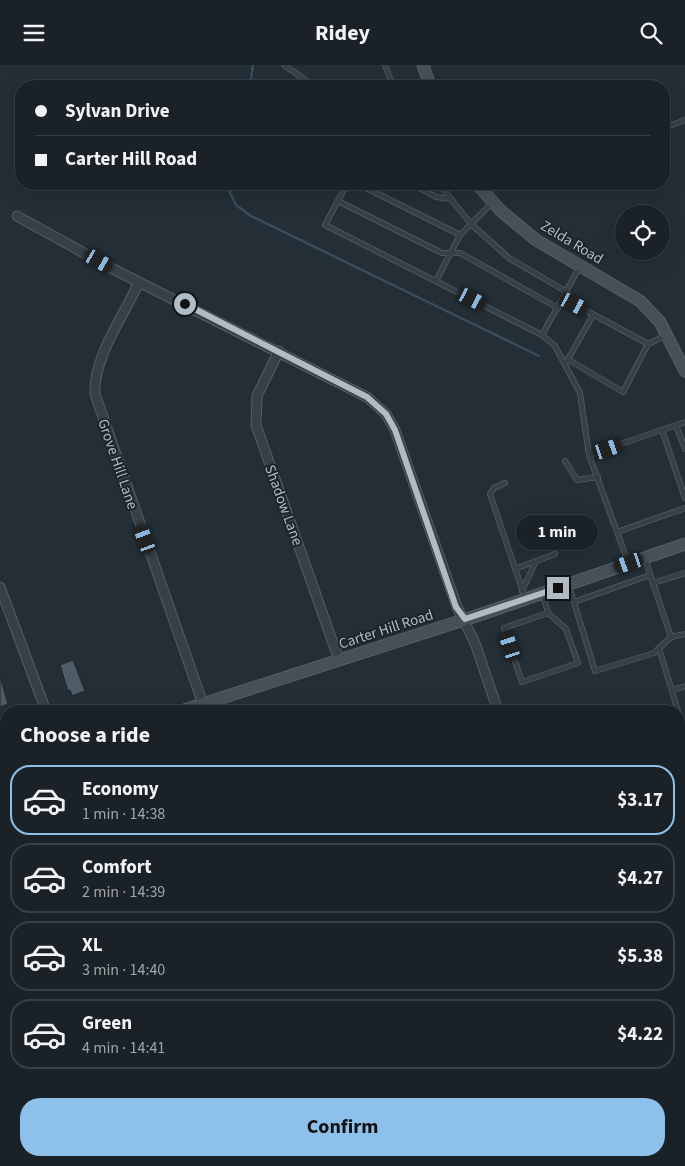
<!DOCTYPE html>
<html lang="en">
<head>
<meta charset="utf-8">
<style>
	body { margin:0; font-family:"Source Sans 3",sans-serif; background:#232a30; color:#f1f3f6; height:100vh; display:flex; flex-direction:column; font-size:19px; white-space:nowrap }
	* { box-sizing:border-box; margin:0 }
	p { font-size:16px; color:#9fa4a8 }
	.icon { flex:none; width:28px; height:28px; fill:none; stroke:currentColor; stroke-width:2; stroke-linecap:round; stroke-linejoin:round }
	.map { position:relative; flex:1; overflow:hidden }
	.details { position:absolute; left:0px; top:640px; width:685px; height:461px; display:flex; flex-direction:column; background:#1a2228; border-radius:20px 20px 0 0; box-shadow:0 5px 20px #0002,0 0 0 1px #383f45 }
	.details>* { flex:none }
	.top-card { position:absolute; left:15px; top:15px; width:655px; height:110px; border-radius:20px; box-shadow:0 5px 20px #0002,0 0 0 1px #383f45; display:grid; align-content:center; height:110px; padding:0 20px; background:#1a2228 }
	.fabs { position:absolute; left:615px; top:140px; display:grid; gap:10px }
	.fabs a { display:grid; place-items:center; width:55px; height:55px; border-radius:50%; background:#1a2228; box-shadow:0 5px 20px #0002,0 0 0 1px #383f45; font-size:25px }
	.end { position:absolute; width:22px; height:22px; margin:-11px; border:6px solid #b1bbc3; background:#111; box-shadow:0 0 0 2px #111 }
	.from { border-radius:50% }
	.bubble { position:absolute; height:35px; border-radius:18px; background:#1a2228; box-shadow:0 5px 20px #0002,0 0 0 1px #383f45; font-size:16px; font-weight:700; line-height:35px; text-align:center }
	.car { position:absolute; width:15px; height:30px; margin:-15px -8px; border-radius:6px; box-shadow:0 0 4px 1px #0007; background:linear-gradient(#222 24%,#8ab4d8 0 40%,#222 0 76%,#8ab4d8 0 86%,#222 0) }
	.top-card b { display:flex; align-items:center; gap:18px; height:48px; font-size:19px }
	.top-card b+b { border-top:1px solid #383f45 }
	.top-card i { width:12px; height:12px; background:#f1f3f6 }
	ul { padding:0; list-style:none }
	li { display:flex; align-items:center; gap:15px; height:70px; margin:0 10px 8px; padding:0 10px; border:2px solid #383f45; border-radius:20px }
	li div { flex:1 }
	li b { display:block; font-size:19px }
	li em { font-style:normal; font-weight:700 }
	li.selected { border-color:#8dc1ec }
	li>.icon { width:45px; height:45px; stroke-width:1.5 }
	h2 { padding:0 20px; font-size:22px; line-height:60px }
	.cta { display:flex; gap:10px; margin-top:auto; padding:10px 20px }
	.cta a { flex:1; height:58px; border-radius:20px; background:#8dc1ec; color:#111; font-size:20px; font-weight:700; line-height:58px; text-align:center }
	header { display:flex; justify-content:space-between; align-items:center; height:65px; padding:0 20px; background:#1a2228; font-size:22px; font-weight:700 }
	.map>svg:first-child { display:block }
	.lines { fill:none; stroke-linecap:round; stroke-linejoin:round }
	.stream { stroke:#394d5b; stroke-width:2.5 }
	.building { fill:#4f5b65; stroke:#1e272e }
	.lane-casing { stroke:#545e65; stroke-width:6 }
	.street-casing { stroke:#545e65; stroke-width:11 }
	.secondary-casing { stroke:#545e65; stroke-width:13 }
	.lane { stroke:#364047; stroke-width:4.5 }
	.street { stroke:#364047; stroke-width:9 }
	.secondary { stroke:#455059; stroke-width:11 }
	.route { stroke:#b1bbc3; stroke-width:6 }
	.labels { text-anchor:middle; stroke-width:4; stroke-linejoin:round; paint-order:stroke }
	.street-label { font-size:15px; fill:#b1bbc3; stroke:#1c252c }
</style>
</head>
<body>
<header><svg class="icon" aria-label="menu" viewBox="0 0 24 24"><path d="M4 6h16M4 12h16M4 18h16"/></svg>Ridey<svg class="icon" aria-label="search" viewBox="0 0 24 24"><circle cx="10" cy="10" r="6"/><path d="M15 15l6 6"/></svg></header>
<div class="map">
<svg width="685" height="1101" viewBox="0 0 685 1101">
	<rect width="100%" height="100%" fill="#232e36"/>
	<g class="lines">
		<g class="stream">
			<polyline points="250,21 253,0"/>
			<polyline points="226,119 236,140 251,151 539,291"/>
		</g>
	</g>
	<g class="building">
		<polygon points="73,595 85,626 72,631 70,625 68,626 60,600"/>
		<polygon points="0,611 8,639 0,642"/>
		<polygon points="4,1071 6,1093 0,1095 0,1072"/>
	</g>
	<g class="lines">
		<g class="lane-casing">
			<g id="lane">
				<polyline points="284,0 314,21"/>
				<polyline points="385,0 393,21"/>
				<polyline points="664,63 685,55"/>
				<polyline points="347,119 325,160 542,270 555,281 580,328 589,390 628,497"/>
				<polyline points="358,119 460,170"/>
				<polyline points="412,119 436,132 451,134"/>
				<polyline points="439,119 471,159 509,193 567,227 574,239 648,279 667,270"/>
				<polyline points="338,136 442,188 460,188 558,243"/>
				<polyline points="436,216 460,170 493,137"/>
				<polyline points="542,270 580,201"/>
				<polyline points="569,295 623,327 648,279"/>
				<polyline points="567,296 593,250"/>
				<polyline points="685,357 676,360 685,384"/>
				<polyline points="662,365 685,433"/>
				<polyline points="589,390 676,360"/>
				<polyline points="565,396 577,415 598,412"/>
				<polyline points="505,418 494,423 490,429 525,533"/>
				<polyline points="617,467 685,443"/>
				<polyline points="645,494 671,572 685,569"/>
				<polyline points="515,504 555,489"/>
				<polyline points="653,518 685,508"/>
				<polyline points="569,521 595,606 654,588 671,572"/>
				<polyline points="522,526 535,498"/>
				<polyline points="543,530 548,548 566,564 578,598 522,617 504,563 548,548"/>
				<polyline points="574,537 650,510"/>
				<polyline points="659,583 678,646"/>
				<polyline points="672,625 685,621"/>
				<polyline points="679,648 682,658"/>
			</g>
		</g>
		<g class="street-casing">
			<g id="street">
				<polyline points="17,151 111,203 367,332 386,349 395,365 457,542 475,578 498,646"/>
				<path d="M139 217C124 251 93 292 95 329L203 639"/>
				<polyline points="279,286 257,331 256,360 339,595"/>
				<polyline points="0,522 46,646"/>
				<polyline points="679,778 685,776"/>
				<polyline points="0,955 6,974"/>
				<polyline points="679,1090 685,1089"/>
				<polyline points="46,1095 48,1101"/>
				<polyline points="218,1095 220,1101"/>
				<polyline points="494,1095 496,1101"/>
				<polyline points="647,1100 662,1095"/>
				<polyline points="255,1101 272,1095"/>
			</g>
		</g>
		<g class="secondary-casing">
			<g id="secondary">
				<polyline points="423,0 430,21"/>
				<polyline points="477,119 501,146 536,175 640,236 660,257 685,306"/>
				<polyline points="181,646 479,550 685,479"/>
				<polyline points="0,682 6,683"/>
			</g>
		</g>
		<use href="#lane" class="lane"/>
		<use href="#street" class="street"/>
		<use href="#secondary" class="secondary"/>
	</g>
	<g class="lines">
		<polyline class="route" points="185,239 367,332 386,349 395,365 456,542 465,554 558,523"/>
	</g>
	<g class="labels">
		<g class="street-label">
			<text transform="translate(572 177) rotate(31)" y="5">Zelda Road</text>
			<text transform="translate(118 399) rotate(71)" y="5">Grove Hill Lane</text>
			<text transform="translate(284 440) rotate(70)" y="5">Shadow Lane</text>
			<text transform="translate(386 564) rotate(-18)" y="5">Carter Hill Road</text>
		</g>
	</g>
</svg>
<div class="fabs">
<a><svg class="icon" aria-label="locate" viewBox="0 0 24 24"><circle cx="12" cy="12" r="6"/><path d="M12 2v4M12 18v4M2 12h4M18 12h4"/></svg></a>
</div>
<i class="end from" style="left:185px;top:239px"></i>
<i class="end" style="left:558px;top:523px"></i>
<div class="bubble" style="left:516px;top:450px;width:82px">1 min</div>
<i class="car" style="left:99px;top:196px;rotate:120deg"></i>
<i class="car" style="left:472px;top:234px;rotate:117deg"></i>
<i class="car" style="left:574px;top:239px;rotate:118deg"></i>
<i class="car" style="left:608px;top:384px;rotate:71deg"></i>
<i class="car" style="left:145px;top:474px;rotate:340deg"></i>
<i class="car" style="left:629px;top:498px;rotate:251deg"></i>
<i class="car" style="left:510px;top:581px;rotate:342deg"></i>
<div class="top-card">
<b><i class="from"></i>Sylvan Drive</b>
<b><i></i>Carter Hill Road</b>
</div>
<section class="details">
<h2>Choose a ride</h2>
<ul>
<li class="selected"><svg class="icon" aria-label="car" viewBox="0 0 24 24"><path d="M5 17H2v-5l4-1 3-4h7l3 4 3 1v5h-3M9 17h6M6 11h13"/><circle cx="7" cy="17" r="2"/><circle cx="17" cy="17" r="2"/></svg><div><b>Economy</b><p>1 min · 14:38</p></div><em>$3.17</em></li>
<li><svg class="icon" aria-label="car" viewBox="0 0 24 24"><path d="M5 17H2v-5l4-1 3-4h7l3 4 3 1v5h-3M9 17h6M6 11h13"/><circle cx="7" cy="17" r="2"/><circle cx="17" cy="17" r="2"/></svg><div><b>Comfort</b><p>2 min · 14:39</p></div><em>$4.27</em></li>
<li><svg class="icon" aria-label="car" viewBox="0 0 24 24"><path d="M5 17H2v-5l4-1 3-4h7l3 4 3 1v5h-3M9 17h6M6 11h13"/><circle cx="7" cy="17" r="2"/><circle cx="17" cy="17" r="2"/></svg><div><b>XL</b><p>3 min · 14:40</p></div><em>$5.38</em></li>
<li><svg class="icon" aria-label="car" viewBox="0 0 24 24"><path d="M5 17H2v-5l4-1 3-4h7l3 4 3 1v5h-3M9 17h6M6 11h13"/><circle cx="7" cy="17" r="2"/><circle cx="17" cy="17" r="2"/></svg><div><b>Green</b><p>4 min · 14:41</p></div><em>$4.22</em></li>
</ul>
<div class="cta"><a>Confirm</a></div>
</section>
</div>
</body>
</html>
